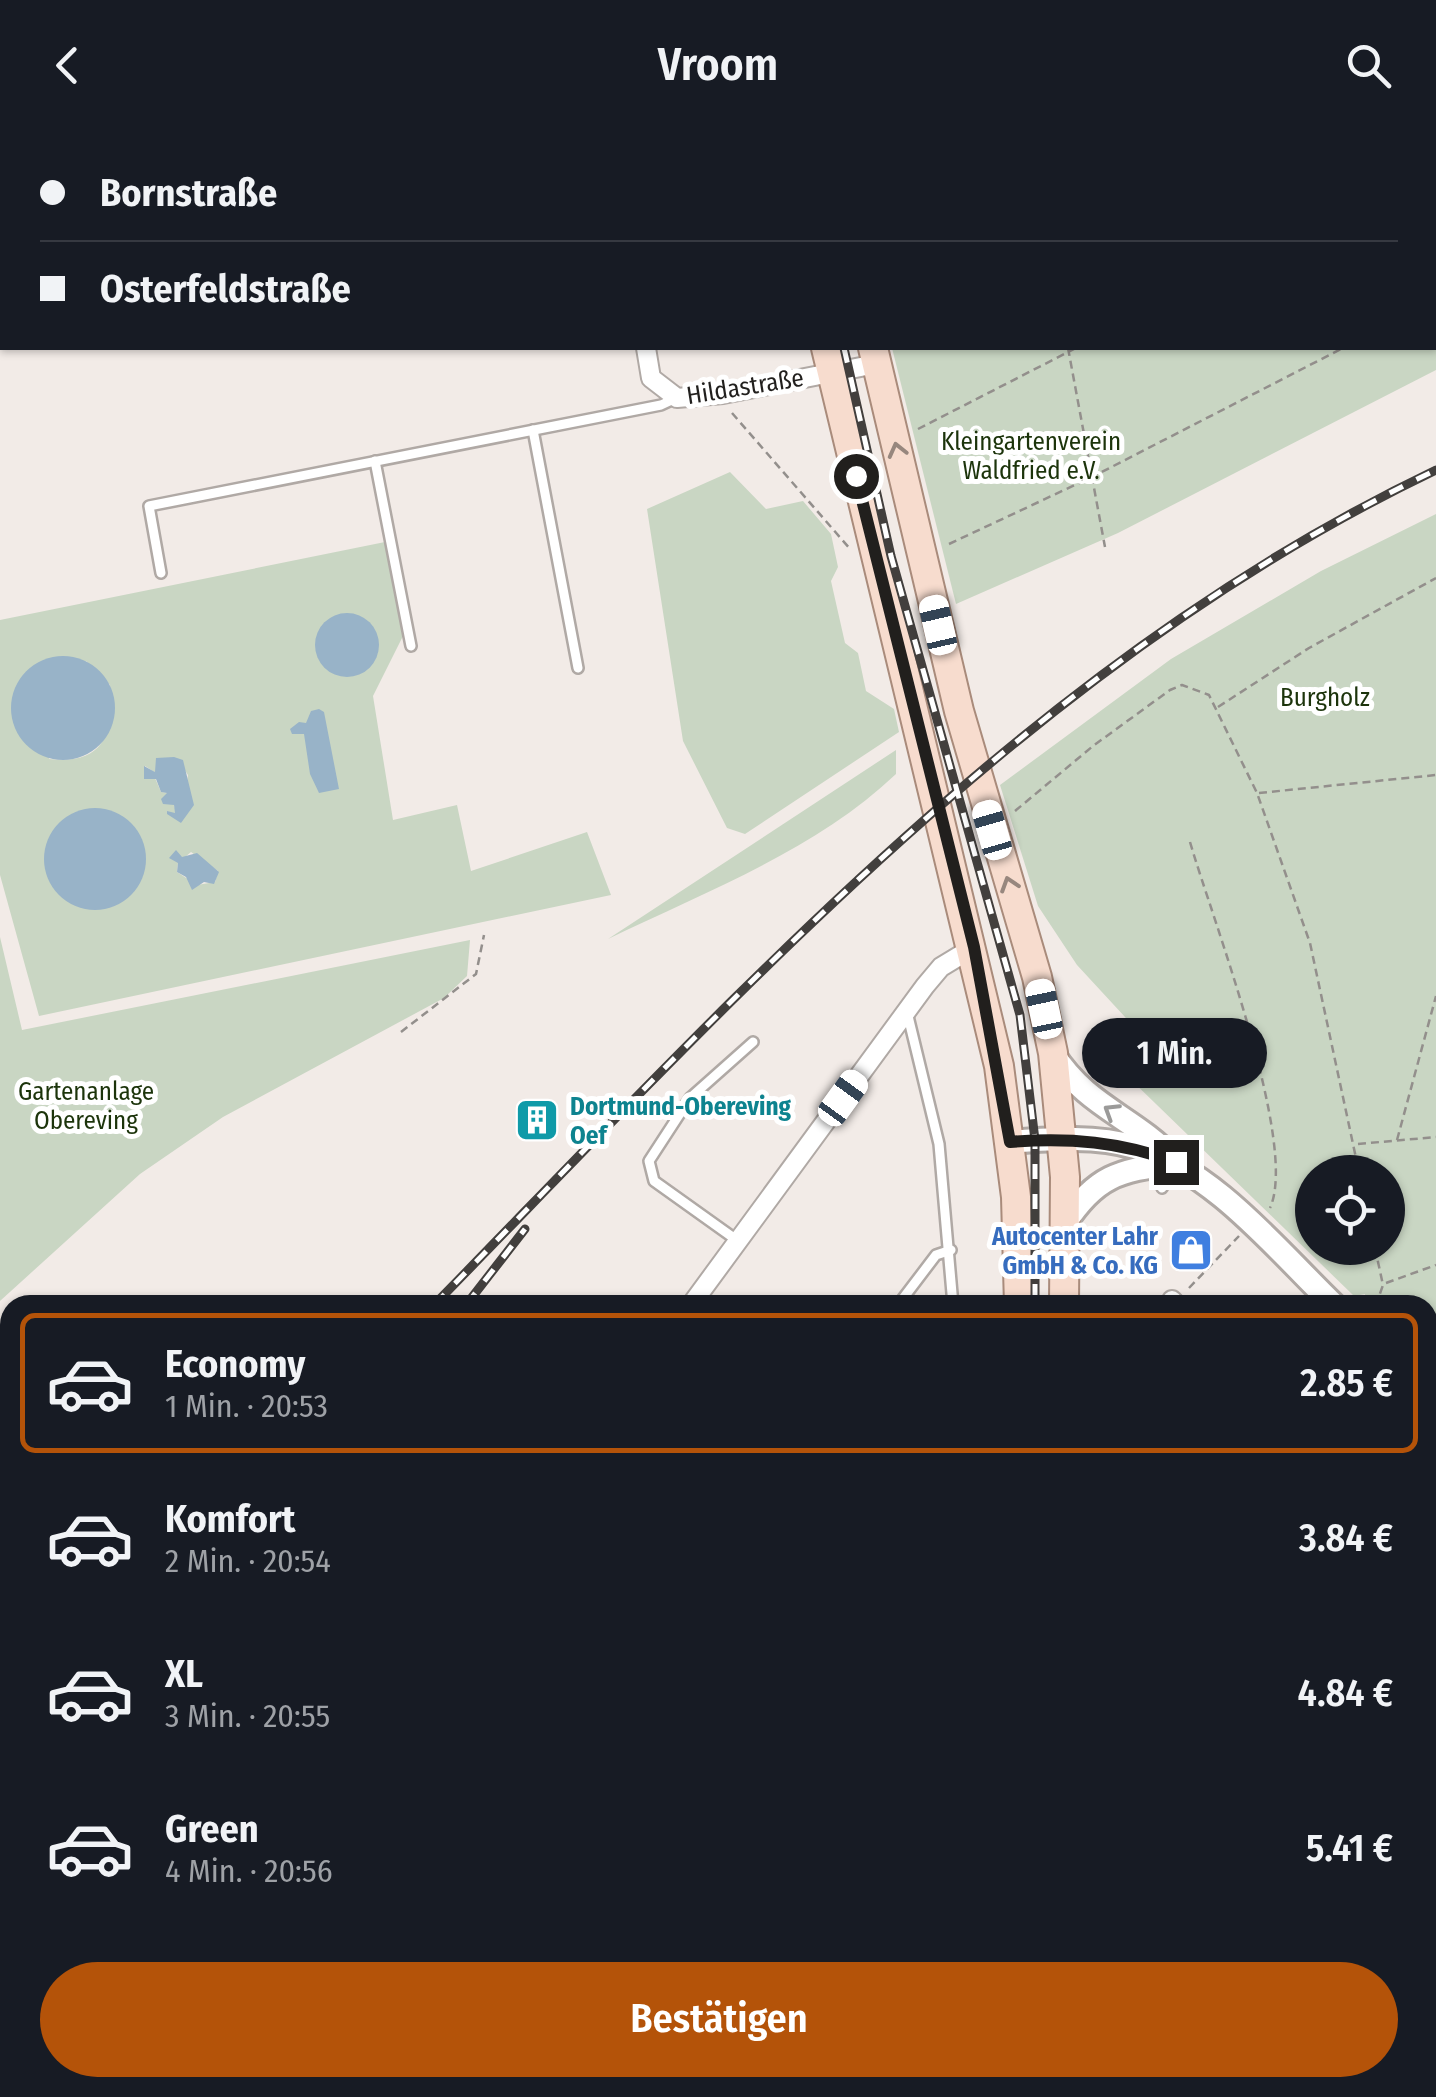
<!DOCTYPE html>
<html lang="de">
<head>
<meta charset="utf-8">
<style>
	body { margin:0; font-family:"Fira Sans Condensed",sans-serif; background:#242831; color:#f1f3f6; height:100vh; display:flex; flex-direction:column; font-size:38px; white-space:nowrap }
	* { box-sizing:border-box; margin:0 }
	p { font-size:32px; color:#9ea1a6 }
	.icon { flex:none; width:55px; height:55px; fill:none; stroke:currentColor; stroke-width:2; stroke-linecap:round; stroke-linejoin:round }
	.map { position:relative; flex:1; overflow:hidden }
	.drawer { position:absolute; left:0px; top:1165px; width:1438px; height:802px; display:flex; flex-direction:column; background:#171b24; border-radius:30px 30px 0 0; box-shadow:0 2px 8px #0004 }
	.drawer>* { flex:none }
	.guide { position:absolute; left:0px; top:0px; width:1438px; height:220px; box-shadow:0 2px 8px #0004; display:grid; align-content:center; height:220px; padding:0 40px; background:#171b24 }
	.fabs { position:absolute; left:1295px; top:1025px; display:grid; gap:20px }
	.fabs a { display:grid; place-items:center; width:110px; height:110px; border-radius:50%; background:#171b24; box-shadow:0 2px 8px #0004; font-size:50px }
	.end { position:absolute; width:45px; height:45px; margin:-22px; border:12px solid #211f1d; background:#fff; box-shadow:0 0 0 5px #fff }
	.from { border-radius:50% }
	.bubble { position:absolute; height:70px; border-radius:35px; background:#171b24; box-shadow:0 2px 8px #0004; font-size:32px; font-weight:600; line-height:70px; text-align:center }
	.car { position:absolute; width:30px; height:60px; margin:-30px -15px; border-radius:12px; box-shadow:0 0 8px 2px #0007; background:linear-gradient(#fff 24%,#345 0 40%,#fff 0 76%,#345 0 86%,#fff 0) }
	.guide b { display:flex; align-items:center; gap:35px; height:95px; font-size:38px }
	.guide b+b { border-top:2px solid #363941 }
	.guide i { width:25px; height:25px; background:#f1f3f6 }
	ul { padding:18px 0 0; list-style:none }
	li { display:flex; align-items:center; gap:30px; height:140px; margin:0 20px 15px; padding:0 20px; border:5px solid transparent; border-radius:15px }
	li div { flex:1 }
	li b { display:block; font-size:38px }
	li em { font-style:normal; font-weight:600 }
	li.selected { border-color:#b45309 }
	li>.icon { width:90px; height:90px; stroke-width:1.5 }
	.primary-button { display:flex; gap:20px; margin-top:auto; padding:20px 40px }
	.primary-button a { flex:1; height:115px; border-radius:60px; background:#b45309; color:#fff; font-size:40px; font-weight:600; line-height:115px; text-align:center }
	header { display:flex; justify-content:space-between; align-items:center; height:130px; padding:0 40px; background:#171b24; font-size:45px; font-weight:600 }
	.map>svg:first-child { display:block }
	.green { fill:#c9d6c3; fill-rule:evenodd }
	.water { fill:#98b3c8 }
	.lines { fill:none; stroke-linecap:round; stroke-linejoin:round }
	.service-casing { stroke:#b0a9a5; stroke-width:14 }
	.minor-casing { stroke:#b0a9a5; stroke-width:22 }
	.tertiary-casing { stroke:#b0a9a5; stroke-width:28 }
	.primary-casing { stroke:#a98b7b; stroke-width:32 }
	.path { stroke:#938f8c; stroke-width:2.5; stroke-dasharray:8 5; stroke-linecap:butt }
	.service { stroke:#fff; stroke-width:9 }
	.minor { stroke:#fff; stroke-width:18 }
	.tertiary { stroke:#fff; stroke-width:22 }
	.primary { stroke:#f7dcce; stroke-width:28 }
	.rail-casing { stroke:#423f3d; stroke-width:9 }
	.rail { stroke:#fff; stroke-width:5; stroke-dasharray:15; stroke-linecap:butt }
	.oneway { stroke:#97877e }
	.oneway2 { stroke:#9b9a99 }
	.route { stroke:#211f1d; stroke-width:12 }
	.labels { text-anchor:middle; stroke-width:10; stroke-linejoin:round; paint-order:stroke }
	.street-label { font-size:25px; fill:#211f1d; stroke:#fff }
	.park-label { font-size:25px; fill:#1c340b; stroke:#fff }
	.culture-label { font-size:25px; font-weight:bold; fill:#0d838f; stroke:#fff; text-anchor:start }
	.shop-label { font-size:25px; font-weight:bold; fill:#366cbe; stroke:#fff; text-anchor:end }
</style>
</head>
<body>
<header><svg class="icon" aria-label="back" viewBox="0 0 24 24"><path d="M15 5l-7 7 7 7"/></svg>Vroom<svg class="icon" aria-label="search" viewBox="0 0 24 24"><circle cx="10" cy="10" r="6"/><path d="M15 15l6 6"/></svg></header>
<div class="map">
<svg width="1436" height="1967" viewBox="0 0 1436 1967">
	<rect width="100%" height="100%" fill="#f2ebe7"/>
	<g class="green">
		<polygon points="1317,0 1436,0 1436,240 1118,403 956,474 892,218 1435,218 1435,2 1312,2"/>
		<polygon points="730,342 766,379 803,371 831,404 838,437 831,451 845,513 858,523 866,561 894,579 899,602 745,704 727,698 683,611 647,379"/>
		<path d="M1436 384V1245L1428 1237V1175H1364L1365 1164 1354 1166 1123 942 1149 913 1077 835 1038 776 1000 655 1171 529 1321 441ZM1312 1042H1388V1118H1312Z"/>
		<path d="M385 412 403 506 373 566 393 690 457 675 471 741 587 702 611 765 39 886 0 745V490ZM86 531 110 555C114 603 105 635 49 629ZM145 636 156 643 184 639 188 645 181 693 169 663 161 662 155 648 144 649ZM191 722 218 741 215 752 197 755 177 742 178 733Z"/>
		<path d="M896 620V644C816 720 707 761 608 809Z"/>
		<polygon points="0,807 22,900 470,810 467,846 444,868 223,987 140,1044 0,1171"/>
		<polygon points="1436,1685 1436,1822 1428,1818 1428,1687"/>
		<polygon points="32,1958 99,1958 92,1967 23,1967"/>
		<polygon points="304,1958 426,1958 420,1967 318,1967"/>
		<polygon points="431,1958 569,1958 565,1967 425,1967"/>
		<path d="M851 1958H1189C1228 1964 1261 1954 1298 1967H842Z"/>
	</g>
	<g class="water">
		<circle cx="347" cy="515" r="32"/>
		<circle cx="63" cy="578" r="52"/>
		<polygon points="319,579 324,582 339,659 319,663 310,644 304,604 292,604 290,599 299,592 306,593 311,581"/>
		<polygon points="174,627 183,630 194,675 181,693 167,684 167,681 175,683 174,675 163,674 161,669 167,663 161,662 156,649 144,649 144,636 155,642 156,628"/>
		<circle cx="95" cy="729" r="51"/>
		<polygon points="176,720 182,727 197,723 219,742 214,754 204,752 192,760 186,747 177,742 178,733 169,728"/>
		<polygon points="1428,1818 1436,1822 1436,1967 1298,1967 1270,1958 1428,1958"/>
	</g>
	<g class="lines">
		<g class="service-casing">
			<g id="service">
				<polyline points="533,300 578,538"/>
				<polyline points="375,331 411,516"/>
				<polyline points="161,443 149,376 661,275 676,268"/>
				<polyline points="907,882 939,1014 953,1175"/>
				<polyline points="1162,1058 1175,1035"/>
				<polyline points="738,1111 654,1051 649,1031 690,968 753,912"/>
				<polyline points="898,1175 936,1125 951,1120"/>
			</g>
		</g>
		<g class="minor-casing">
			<g id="minor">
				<polyline points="646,218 651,248 677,268 723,264 876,234"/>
				<polyline points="1172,1170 1177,1175"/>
				<polyline points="691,1175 925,856 941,837 974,817"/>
				<polyline points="1428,1413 1436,1421"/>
				<polyline points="1428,1538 1436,1546"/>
				<polyline points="1428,1662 1435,1669"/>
				<polyline points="621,1958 621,1967"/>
				<polyline points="222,1967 229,1958"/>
			</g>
		</g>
		<g class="tertiary-casing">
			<g id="tertiary">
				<path d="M1053 924C1088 978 1133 986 1174 1030"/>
				<path d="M1011 1012C1050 1009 1096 1005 1135 1017 1214 1041 1276 1119 1334 1175"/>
				<path d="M1065 1093C1096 1046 1118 1041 1173 1033"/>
				<polyline points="1428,1264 1436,1272"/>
			</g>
		</g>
		<g class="primary-casing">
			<g id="primary">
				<polyline points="788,0 789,2"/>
				<polyline points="827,0 828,2"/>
				<polyline points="826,218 999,936 1016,1067 1019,1175"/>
				<polyline points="873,218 959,581 1037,847 1053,923 1065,1047 1064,1175"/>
				<polyline points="744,1967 751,1958"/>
				<polyline points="818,1967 826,1958"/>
			</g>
		</g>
		<g class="path">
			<polyline points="725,2 738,0"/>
			<polyline points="1435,34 1436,33"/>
			<polyline points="1435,170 1436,170"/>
			<polyline points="1068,218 1105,417"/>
			<polyline points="732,283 851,420"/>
			<polyline points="918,299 1076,218"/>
			<polyline points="949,414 1092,347 1343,218"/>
			<polyline points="1218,577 1309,518 1436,448"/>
			<polyline points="1259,663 1436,645"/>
			<polyline points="1015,681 1093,616 1170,560 1182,555 1209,565 1257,663 1310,813 1359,1042"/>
			<path d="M1190 712C1212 788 1299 1014 1270 1078"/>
			<polyline points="401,902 476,844 484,805"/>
			<polyline points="1397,1010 1436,866"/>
			<polyline points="1358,1014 1436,1007"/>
			<polyline points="1375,1118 1383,1155 1376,1175"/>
			<polyline points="1386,1153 1436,1135"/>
			<polyline points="1189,1158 1239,1106"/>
			<polyline points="1428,1347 1436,1338"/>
			<polyline points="1428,1746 1436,1743"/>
			<polyline points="1428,1803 1436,1805"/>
			<polyline points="300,1958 315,1967"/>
			<polyline points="683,1958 684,1967"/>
			<polyline points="887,1958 887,1967"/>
			<polyline points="962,1958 964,1967"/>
			<polyline points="1005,1958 1012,1967"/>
			<polyline points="1123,1958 1132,1967"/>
			<polyline points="324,1967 325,1966"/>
			<polyline points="423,1967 429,1958"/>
			<polyline points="567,1967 571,1958"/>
			<polyline points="1067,1967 1068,1958"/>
		</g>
		<use href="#service" class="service"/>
		<use href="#minor" class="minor"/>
		<use href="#tertiary" class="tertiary"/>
		<use href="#primary" class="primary"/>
		<g class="rail-casing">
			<g id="rail">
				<polyline points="803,0 803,2"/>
				<polyline points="844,218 891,426 1020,885 1035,1010 1035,1175"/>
				<path d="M434 1175C738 864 1036 531 1436 340"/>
				<polyline points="466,1175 525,1099"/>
				<polyline points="0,1619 10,1609"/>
				<polyline points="0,1700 10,1690"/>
				<polyline points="768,1967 775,1958"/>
			</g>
		</g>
		<use href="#rail" class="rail"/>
	</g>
	<defs><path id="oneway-chevron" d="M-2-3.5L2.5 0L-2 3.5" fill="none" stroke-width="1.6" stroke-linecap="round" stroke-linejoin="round" transform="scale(2.5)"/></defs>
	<g class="oneway">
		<use href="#oneway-chevron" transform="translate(897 320) rotate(-104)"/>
		<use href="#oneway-chevron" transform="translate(1009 754) rotate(-108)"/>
	</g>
	<use class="oneway2" href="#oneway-chevron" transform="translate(1111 981) rotate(-148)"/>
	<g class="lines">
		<path class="route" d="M856 346 974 817 1010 1012C1069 1007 1121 1012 1176 1032"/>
	</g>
	<defs>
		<g id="building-square" transform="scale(2.25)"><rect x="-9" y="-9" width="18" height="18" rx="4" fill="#0f9aa8" stroke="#fff"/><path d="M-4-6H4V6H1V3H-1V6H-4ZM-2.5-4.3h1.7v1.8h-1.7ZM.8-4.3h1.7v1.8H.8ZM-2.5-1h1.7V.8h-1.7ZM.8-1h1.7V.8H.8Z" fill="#fff"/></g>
		<g id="shop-square" transform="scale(2.25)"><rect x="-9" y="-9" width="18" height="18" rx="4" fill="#3f7fe0" stroke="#fff"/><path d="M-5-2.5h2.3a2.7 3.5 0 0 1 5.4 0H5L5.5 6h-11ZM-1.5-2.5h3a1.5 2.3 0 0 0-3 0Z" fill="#fff"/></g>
	</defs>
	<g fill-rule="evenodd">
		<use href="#building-square" x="537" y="990"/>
		<use href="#shop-square" x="1191" y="1120"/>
	</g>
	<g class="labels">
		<g class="street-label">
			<text transform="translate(745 256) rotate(-9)" y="9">Hildastraße</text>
		</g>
		<g class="park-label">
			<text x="1031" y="320">Kleingartenverein<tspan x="1031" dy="29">Waldfried e.V.</tspan></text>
			<text x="1325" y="576">Burgholz</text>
			<text x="86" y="970">Gartenanlage<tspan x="86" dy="29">Obereving</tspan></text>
		</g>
		<g class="culture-label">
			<text x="570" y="985">Dortmund-Obereving<tspan x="570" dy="29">Oef</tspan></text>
		</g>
		<g class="shop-label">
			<text x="1158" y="1115">Autocenter Lahr<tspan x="1158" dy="29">GmbH &amp; Co. KG</tspan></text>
		</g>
	</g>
</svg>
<div class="fabs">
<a><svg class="icon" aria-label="locate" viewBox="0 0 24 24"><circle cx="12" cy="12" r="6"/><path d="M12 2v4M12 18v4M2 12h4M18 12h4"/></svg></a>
</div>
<i class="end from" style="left:856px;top:346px"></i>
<i class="end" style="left:1176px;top:1032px"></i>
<div class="bubble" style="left:1082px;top:888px;width:185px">1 Min.</div>
<i class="car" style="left:938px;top:495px;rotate:347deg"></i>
<i class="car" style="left:992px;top:700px;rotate:344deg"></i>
<i class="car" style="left:1044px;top:879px;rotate:348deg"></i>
<i class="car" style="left:843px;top:968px;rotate:36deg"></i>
<div class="guide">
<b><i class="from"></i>Bornstraße</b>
<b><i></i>Osterfeldstraße</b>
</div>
<section class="drawer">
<ul>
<li class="selected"><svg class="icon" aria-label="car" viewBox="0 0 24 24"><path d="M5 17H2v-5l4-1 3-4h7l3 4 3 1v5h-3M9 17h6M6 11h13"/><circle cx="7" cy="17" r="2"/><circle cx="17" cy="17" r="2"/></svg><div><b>Economy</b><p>1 Min. · 20:53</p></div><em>2.85 €</em></li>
<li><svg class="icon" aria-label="car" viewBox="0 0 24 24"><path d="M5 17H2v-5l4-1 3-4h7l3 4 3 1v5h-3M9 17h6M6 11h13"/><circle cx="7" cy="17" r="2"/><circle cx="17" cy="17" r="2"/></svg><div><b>Komfort</b><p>2 Min. · 20:54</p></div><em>3.84 €</em></li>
<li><svg class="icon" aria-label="car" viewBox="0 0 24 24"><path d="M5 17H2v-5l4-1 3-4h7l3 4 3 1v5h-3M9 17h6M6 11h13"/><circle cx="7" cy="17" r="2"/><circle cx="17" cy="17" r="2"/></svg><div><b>XL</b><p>3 Min. · 20:55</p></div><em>4.84 €</em></li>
<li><svg class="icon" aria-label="car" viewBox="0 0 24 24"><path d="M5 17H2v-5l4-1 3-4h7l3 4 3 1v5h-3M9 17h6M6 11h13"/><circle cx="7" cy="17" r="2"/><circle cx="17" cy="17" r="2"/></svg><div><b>Green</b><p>4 Min. · 20:56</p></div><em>5.41 €</em></li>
</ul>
<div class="primary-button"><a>Bestätigen</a></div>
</section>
</div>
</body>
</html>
